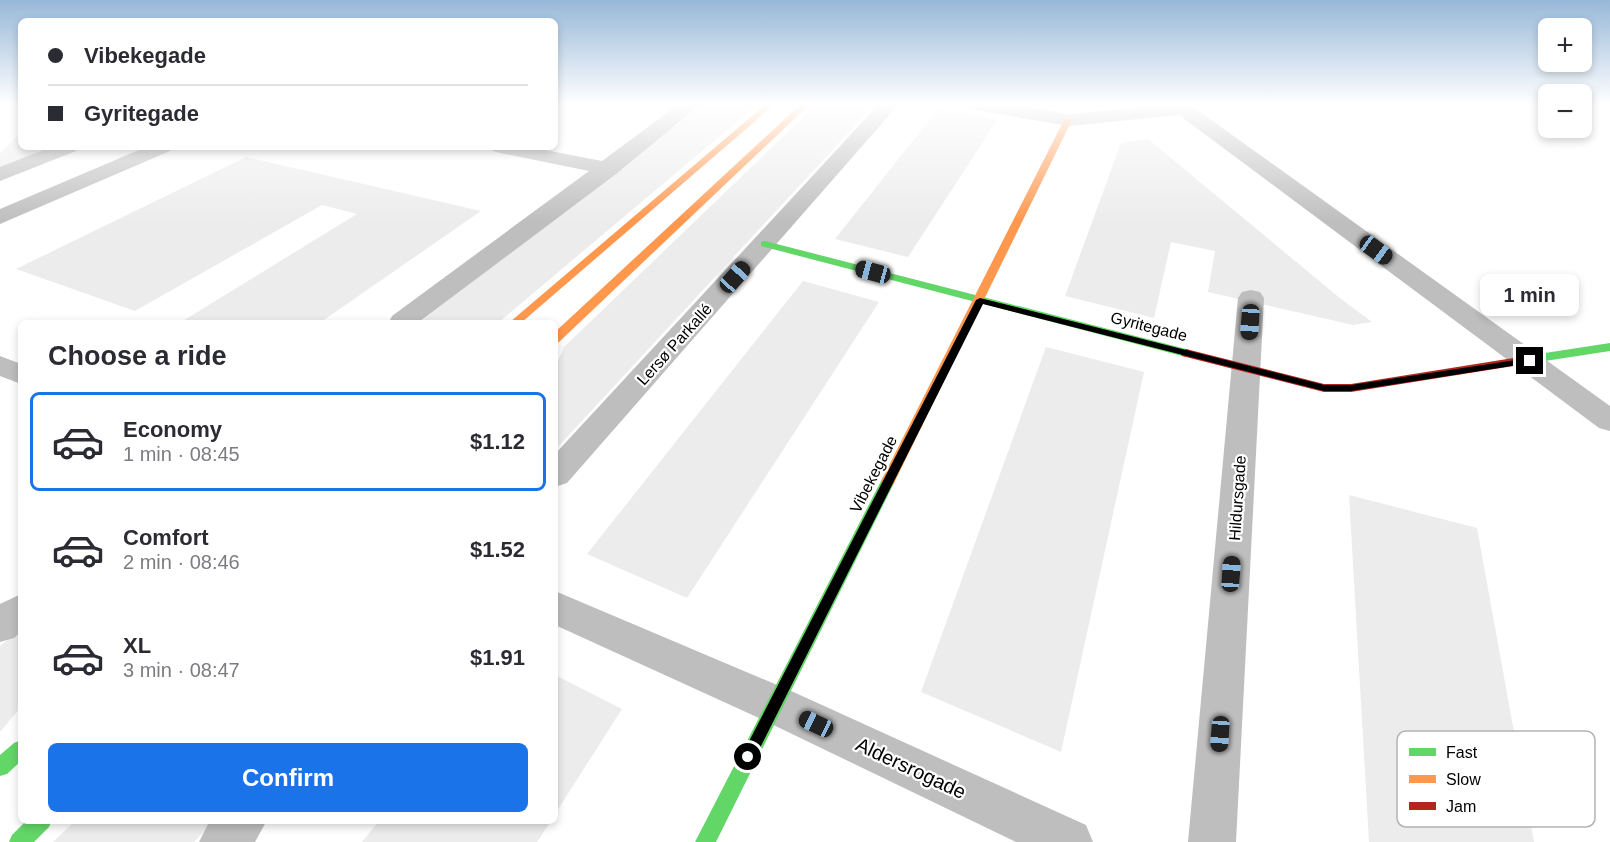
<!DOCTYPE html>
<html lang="en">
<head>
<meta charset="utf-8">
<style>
	body { margin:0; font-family:Helvetica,sans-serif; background:#f7f7f7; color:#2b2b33; height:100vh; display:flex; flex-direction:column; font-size:22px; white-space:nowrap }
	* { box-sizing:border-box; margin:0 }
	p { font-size:20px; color:#7c7c81 }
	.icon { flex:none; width:33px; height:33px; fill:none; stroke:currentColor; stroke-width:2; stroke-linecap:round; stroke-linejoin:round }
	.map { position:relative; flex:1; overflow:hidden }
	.side { position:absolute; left:18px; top:320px; width:540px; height:504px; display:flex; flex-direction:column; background:#fff; border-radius:9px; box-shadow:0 3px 9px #0003 }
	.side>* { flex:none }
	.banner { position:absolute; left:18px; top:18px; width:540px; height:132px; border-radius:9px; box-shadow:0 3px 9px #0003; display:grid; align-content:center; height:132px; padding:0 30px; background:#fff }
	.fabs { position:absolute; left:1538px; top:18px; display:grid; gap:12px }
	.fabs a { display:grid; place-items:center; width:54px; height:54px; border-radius:9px; background:#fff; box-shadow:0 3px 9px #0003; font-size:30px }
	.end { position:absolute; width:27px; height:27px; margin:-14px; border:8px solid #000; background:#fff; box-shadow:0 0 0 3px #fff }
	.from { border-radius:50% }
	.bubble { position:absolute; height:42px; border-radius:9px; background:#fff; box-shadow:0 3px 9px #0003; font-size:20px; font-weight:700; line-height:42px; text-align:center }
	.car { position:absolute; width:18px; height:36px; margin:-18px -9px; border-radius:8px; box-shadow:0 0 4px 2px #0007; background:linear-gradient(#222 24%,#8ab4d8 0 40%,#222 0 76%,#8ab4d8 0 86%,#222 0) }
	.banner b { display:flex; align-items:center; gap:21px; height:57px; font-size:22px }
	.banner b+b { border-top:2px solid #e1e1e2 }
	.banner i { width:15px; height:15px; background:#2b2b33 }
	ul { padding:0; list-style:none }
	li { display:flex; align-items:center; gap:18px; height:99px; margin:0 12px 9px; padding:0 18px; border:3px solid transparent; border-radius:9px }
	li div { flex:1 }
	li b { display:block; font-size:22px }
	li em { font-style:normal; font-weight:700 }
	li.on { border-color:#1a73e8 }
	li>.icon { width:54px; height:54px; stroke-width:1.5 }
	h2 { padding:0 30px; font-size:27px; line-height:72px }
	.cta { display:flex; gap:12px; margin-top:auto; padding:12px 30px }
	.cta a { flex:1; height:69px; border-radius:9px; background:#1a73e8; color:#fff; font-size:24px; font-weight:700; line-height:69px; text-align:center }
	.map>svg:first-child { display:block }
	.green { fill:#ececec }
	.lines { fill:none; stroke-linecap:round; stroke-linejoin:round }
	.street { fill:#bebebe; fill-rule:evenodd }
	.fast { fill:#63d668; fill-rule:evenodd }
	.slow { fill:#ff974d; fill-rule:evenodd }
	.jam { fill:#b3261e; fill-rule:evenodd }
	.route { fill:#000 }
	.labels { text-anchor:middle; stroke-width:4.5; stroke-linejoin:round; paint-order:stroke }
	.street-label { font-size:16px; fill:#000; stroke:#fff }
	.near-street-label { font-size:20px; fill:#000; stroke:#fff }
	.key { fill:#fff; stroke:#b2b2b2; stroke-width:1.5 }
	.key-label { font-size:16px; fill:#000 }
</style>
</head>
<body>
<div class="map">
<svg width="1610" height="842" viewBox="0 0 1610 842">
	<rect width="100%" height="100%" fill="#fff"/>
	<g class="green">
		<polygon points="703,104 758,104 499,322 420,322"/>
		<polygon points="817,104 875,104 555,450 555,368 564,347"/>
		<polygon points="938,109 997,120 908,257 835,239"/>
		<polygon points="21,133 21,147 58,147 0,170 0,153"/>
		<polygon points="1148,139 1341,299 1372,322 1353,325 1208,292 1215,251 1171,242 1154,318 1065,296 1121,143"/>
		<polygon points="246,157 481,211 321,322 181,322 357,214 322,205 135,311 16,269"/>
		<polygon points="803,281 879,302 687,598 587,554"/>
		<polygon points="1046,347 1144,372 1061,752 921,692"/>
		<polygon points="1349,495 1477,528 1534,842 1369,842"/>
		<polygon points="21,629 21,707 0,732 0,646"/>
		<polygon points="555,675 622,709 555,814"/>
		<polygon points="75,821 214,821 194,842 53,842"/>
		<polygon points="379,821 379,820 551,821 537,842 362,842"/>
	</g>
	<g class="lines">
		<g class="street">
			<polygon points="679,104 701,104 616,174 419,322 389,322 392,316 589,171 500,153 493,151 490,147 530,147 602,161"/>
			<polygon points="879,104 899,104 567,483 555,487 555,454"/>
			<polygon points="967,104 1011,104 1068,114 1189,104 1610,406 1610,431 1599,428 1179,115 1068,126 976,110 969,108"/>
			<polygon points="51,147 79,147 76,151 0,181 0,167"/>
			<polygon points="146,147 173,147 170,151 0,224 0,209"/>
			<polygon points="1251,290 1260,292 1264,298 1236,842 1188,842 1238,298 1242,292"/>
			<polygon points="0,356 21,364 21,384 0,376"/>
			<polygon points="555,591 789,690 1086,825 1093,842 1016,842 759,718 555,625"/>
			<polygon points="21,594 21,632 14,638 0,642 0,604"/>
			<polygon points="210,820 267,820 255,842 199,842"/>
		</g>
		<g class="fast">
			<polygon points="765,241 1190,350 1192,353 1186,357 761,246 761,242"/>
			<polygon points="1610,343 1610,351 1532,363 1526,359 1532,355"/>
			<polygon points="888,476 893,477 895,481 716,842 695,842 881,481 883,477"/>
			<polygon points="21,740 21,761 7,774 0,776 0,755 14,743"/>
			<polygon points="27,820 52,820 49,827 34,842 9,842 12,835"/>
		</g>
		<g class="slow">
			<polygon points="766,104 775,104 522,322 510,322"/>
			<polygon points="801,104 810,104 559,342 555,343 555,332"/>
			<polygon points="1065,118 1072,120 895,481 893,485 883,485 881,481"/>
		</g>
		<polygon class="jam" points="1186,349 1324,384 1351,384 1532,355 1538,359 1532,363 1351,392 1324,392 1182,356 1180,353"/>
	</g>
	<linearGradient id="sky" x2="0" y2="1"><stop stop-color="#97b8d8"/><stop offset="0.47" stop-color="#fff"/><stop offset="1" stop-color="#fff" stop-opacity="0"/></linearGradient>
	<rect width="1610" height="222" fill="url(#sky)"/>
	<polygon class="route" points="980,298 1324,385 1351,385 1530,358 1534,361 1530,363 1351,391 1324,391 983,304 753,762 748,764 743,762 741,757 743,753 976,300"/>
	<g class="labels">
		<g class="street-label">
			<text transform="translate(1149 326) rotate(14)" y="6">Gyritegade</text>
			<text transform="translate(674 344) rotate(-48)" y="6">Lersø Parkallé</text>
			<text transform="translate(873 474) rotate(-63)" y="6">Vibekegade</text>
			<text transform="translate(1237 498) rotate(-86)" y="6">Hildursgade</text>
		</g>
		<g class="near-street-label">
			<text transform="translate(911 768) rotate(25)" y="7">Aldersrogade</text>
		</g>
	</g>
	<rect x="1397" y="731" width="198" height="96" rx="9" class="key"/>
	<rect x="1409" y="748" width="27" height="8" fill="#63d668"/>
	<rect x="1409" y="775" width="27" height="8" fill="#ff974d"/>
	<rect x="1409" y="802" width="27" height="8" fill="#b3261e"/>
	<g class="key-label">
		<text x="1446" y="758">Fast</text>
		<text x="1446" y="785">Slow</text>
		<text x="1446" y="812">Jam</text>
	</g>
</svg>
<div class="fabs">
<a>+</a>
<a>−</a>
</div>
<i class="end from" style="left:748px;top:757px"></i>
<i class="end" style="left:1530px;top:361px"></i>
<div class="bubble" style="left:1480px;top:274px;width:99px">1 min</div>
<i class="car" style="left:1376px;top:250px;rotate:126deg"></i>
<i class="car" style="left:873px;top:272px;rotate:285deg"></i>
<i class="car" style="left:735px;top:277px;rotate:42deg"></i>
<i class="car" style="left:1250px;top:322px;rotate:184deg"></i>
<i class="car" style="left:1231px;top:574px;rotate:4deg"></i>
<i class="car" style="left:816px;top:724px;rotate:295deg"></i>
<i class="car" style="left:1220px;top:734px;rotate:184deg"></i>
<div class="banner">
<b><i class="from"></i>Vibekegade</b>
<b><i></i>Gyritegade</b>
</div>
<section class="side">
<h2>Choose a ride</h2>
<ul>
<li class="on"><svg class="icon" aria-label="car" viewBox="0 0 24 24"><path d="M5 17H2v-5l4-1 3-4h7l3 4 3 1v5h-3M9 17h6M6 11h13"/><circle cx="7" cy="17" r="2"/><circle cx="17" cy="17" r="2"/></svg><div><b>Economy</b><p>1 min · 08:45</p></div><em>$1.12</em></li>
<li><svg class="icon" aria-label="car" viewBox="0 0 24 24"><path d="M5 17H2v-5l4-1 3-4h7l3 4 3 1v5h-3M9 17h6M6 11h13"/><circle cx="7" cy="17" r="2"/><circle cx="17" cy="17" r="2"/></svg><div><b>Comfort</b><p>2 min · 08:46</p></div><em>$1.52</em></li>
<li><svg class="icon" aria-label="car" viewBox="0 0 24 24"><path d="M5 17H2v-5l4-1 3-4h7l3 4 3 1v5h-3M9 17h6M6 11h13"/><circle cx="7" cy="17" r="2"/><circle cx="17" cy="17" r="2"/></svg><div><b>XL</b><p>3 min · 08:47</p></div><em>$1.91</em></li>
</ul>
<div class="cta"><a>Confirm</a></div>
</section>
</div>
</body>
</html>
